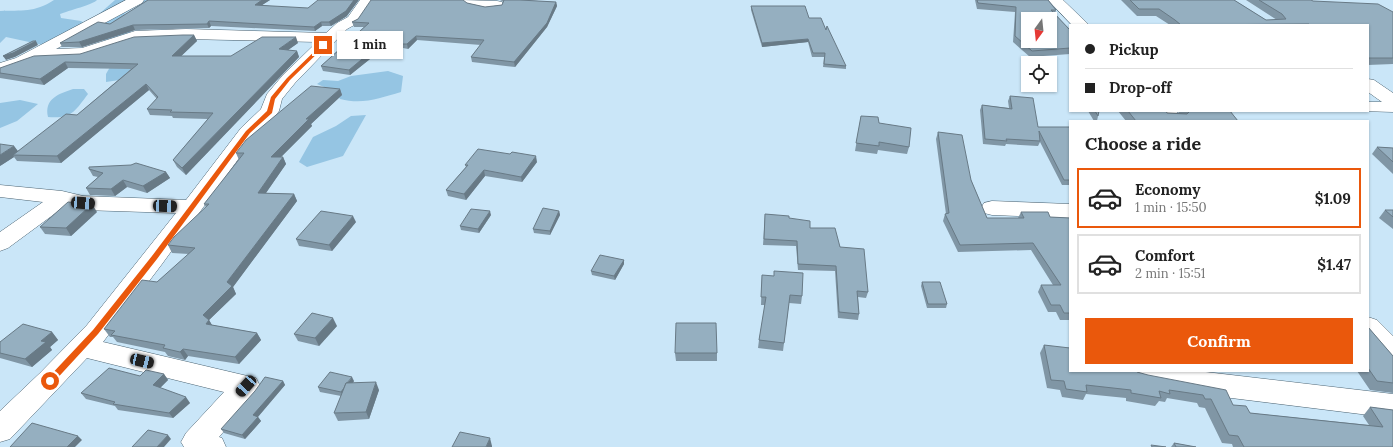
<!DOCTYPE html>
<html lang="en">
<head>
<meta charset="utf-8">
<style>
	body { margin:0; font-family:Lora,serif; background:#f6f6f6; color:#222; height:100vh; display:flex; flex-direction:column; font-size:15px; white-space:nowrap }
	* { box-sizing:border-box; margin:0 }
	p { font-size:13px; color:#767676 }
	.icon { flex:none; width:22px; height:22px; fill:none; stroke:currentColor; stroke-width:2; stroke-linecap:round; stroke-linejoin:round }
	.map { position:relative; flex:1; overflow:hidden }
	.side { position:absolute; left:1069px; top:120px; width:300px; height:252px; display:flex; flex-direction:column; background:#fff; border-radius:0px; box-shadow:0 1px 3px #0004 }
	.side>* { flex:none }
	.guide { position:absolute; left:1069px; top:24px; width:300px; height:88px; border-radius:0px; box-shadow:0 1px 3px #0004; display:grid; align-content:center; height:88px; padding:0 16px; background:#fff }
	.needle { width:26px; rotate:195deg }
	.tools { position:absolute; left:1021px; top:12px; display:grid; gap:8px }
	.tools a { display:grid; place-items:center; width:36px; height:36px; border-radius:0px; background:#fff; box-shadow:0 1px 3px #0004; font-size:20px }
	.end { position:absolute; width:18px; height:18px; margin:-9px; border:5px solid #ea580c; background:#fff; box-shadow:0 0 0 2px #fff }
	.from { border-radius:50% }
	.bubble { position:absolute; height:28px; border-radius:0px; background:#fff; box-shadow:0 1px 3px #0004; font-size:13px; font-weight:700; line-height:28px; text-align:center }
	.car { position:absolute; width:12px; height:24px; margin:-12px -6px; border-radius:5px; box-shadow:0 0 3px 1px #0007; background:linear-gradient(#222 24%,#8ab4d8 0 40%,#222 0 76%,#8ab4d8 0 86%,#222 0) }
	.guide b { display:flex; align-items:center; gap:14px; height:38px; font-size:15px }
	.guide b+b { border-top:1px solid #e0e0e0 }
	.guide i { width:10px; height:10px; background:#222 }
	ul { padding:0; list-style:none }
	li { display:flex; align-items:center; gap:12px; height:60px; margin:0 8px 6px; padding:0 8px; border:2px solid #e0e0e0; border-radius:0px }
	li div { flex:1 }
	li b { display:block; font-size:15px }
	li em { font-style:normal; font-weight:700 }
	li.selected { border-color:#ea580c }
	li>.icon { width:36px; height:36px; stroke-width:1.5 }
	h2 { padding:0 16px; font-size:18px; line-height:48px }
	.cta { display:flex; gap:8px; margin-top:auto; padding:8px 16px }
	.cta a { flex:1; height:46px; border-radius:0px; background:#ea580c; color:#fff; font-size:16px; font-weight:700; line-height:46px; text-align:center }
	.map>svg:first-child { display:block }
	.green { fill:#95c5e3 }
	.lines { fill:none; stroke-linecap:round; stroke-linejoin:round }
	.minor-casing { stroke:#4c6473; stroke-width:1 }
	.minor { fill:#fff; fill-rule:evenodd }
	.wall { fill:#8096a5 }
	.shaded-wall { fill:#687a86 }
	.building { fill:#95afc0; stroke:#687a86; fill-rule:evenodd }
	.route { fill:#ea580c }
</style>
</head>
<body>
<div class="map">
<svg width="1393" height="447" viewBox="0 0 1393 447">
	<rect width="100%" height="100%" fill="#cae6f8"/>
	<g class="green">
		<path d="M54 0H97C94 4 68 11 60 14L61 18 81 21 84 23 98 15 115 0H197L131 12 141 3 124 14 134 18 141 26 140 30H132L129 34 100 46 106 36 43 45 6 37 0 43V11C22 10 34 13 54 0Z"/>
		<polygon points="144,50 126,79 106,82 106,74 110,67"/>
		<path d="M388 71 403 76 401 92C380 98 363 105 340 99L336 92 317 84 323 80 338 81 351 76Z"/>
		<path d="M73 89H84L88 94C75 111 72 119 48 117 44 99 58 94 73 89Z"/>
		<polygon points="20,100 38,104 17,121 0,128 0,103"/>
		<polygon points="366,115 343,156 307,167 299,162 313,137 336,126 351,116"/>
	</g>
	<g class="lines">
		<g class="minor-casing">
			<g id="minor">
				<polygon points="126,0 144,0 142,3 56,49 82,48 135,31 186,29 326,33 337,23 348,17 360,0 374,0 358,23 347,29 295,83 282,99 279,111 276,115 255,136 162,264 103,342 256,378 260,386 256,394 219,437 222,438 226,447 184,447 181,442 186,433 224,392 87,358 10,439 0,442 0,411 40,373 87,325 176,213 83,210 65,206 8,248 0,251 0,232 43,202 0,197 0,185 62,191 83,196 186,200 241,128 261,109 267,94 283,75 317,42 186,39 137,41 83,58 37,60 28,64 0,74 0,63 16,58"/>
				<path d="M461 0 497 1 502 2 504 5 502 8C490 11 468 11 461 0Z"/>
				<polygon points="1048,0 1063,0 1089,25 1072,25"/>
				<polygon points="1368,79 1374,80 1393,93 1393,112 1362,111 1368,111 1368,102 1382,102 1368,92"/>
				<polygon points="1157,111 1176,111 1183,121 1164,121"/>
				<polygon points="992,201 1070,204 1070,218 992,215 984,213 981,208 984,203"/>
				<polygon points="1368,317 1377,320 1393,336 1393,362 1384,359 1368,343"/>
				<polygon points="1129,371 1197,371 1393,394 1393,418 1207,395 1143,382 1133,379"/>
			</g>
		</g>
		<use href="#minor" class="minor"/>
	</g>
	<g class="wall">
		<polygon points="148,0 270,0 262,5 347,16 331,26 322,26 315,31 211,26 209,28 135,30 82,47 62,47 60,43 110,24"/>
		<polygon points="500,0 521,0 556,2 557,6 547,27 515,67 472,62 471,57 481,45 417,40 408,49 403,48 392,57 375,55 350,75 323,71 321,66 364,27 354,27 352,22 358,19 467,3 485,7 502,5 503,2 502,1"/>
		<polygon points="975,0 1048,0 1056,10 1055,14 1070,30 1070,54 1030,57 1013,42 1015,12 977,9"/>
		<polygon points="1121,0 1234,0 1266,20 1277,20 1246,0 1311,0 1313,1 1393,12 1393,64 1368,65 1368,25 1170,25 1156,16 1137,16"/>
		<polygon points="751,6 809,18 826,30 846,66 846,69 823,67 824,57 812,57 808,42 762,47 751,10"/>
		<polygon points="194,35 197,41 181,56 231,56 298,43 288,50 297,51 299,57 186,175 177,167 173,160 208,119 173,118 172,116 150,115 147,109 157,99 149,90 61,163 17,161 14,157 0,166 14,146 18,151 77,115 131,69 68,68 44,85 0,78 0,68 80,54"/>
		<polygon points="340,89 342,95 311,124 312,126 281,157 283,157 286,164 266,193 294,194 297,201 233,287 236,294 209,320 212,325 257,333 261,340 239,364 188,356 185,360 168,356 165,352 117,342 113,337 110,337 104,329 189,254 172,253 168,245 206,207 204,204 239,160 236,153"/>
		<polygon points="1010,96 1038,127 1070,127 1070,185 1062,185 1040,142 1038,146 1006,144 1005,146 983,144 980,110 982,105 1009,108 1008,101"/>
		<polygon points="1088,111 1099,111 1097,121 1094,121"/>
		<polygon points="1118,111 1166,111 1167,113 1179,113 1177,111 1230,111 1238,121 1126,121"/>
		<polygon points="861,116 879,123 909,147 907,154 878,150 877,154 855,151"/>
		<polygon points="938,132 971,180 987,218 1018,218 1021,212 1050,217 1070,218 1070,320 1060,320 1056,312 1048,312 1038,292 1041,285 1053,285 1031,250 958,252 943,221 945,214 946,214 936,139"/>
		<polygon points="1377,147 1393,148 1393,174 1372,154"/>
		<polygon points="537,162 522,182 485,176 466,200 448,196 446,190 466,167 465,165"/>
		<polygon points="89,169 166,172 170,178 147,193 127,187 115,196 90,195 86,188 98,177 93,176"/>
		<polygon points="1385,210 1393,210 1393,229 1379,218"/>
		<polygon points="559,211 560,215 550,235 534,233 533,229"/>
		<polygon points="97,212 71,236 45,234 40,227"/>
		<polygon points="765,214 789,218 810,228 840,247 868,292 866,298 858,297 859,314 858,320 838,318 835,271 798,270 796,246 763,245"/>
		<polygon points="491,215 479,233 461,230 460,226"/>
		<polygon points="356,222 332,251 299,246 296,239"/>
		<polygon points="624,260 624,264 615,280 592,275 591,271"/>
		<polygon points="762,275 802,296 801,304 789,303 783,351 758,348 759,340 765,305 761,305"/>
		<polygon points="922,282 947,304 946,308 927,308 921,286"/>
		<polygon points="337,326 319,346 298,341 294,334"/>
		<polygon points="1368,327 1393,356 1393,393 1370,390 1357,371 1368,371"/>
		<polygon points="52,332 58,340 50,347 52,350 32,367 0,358 0,342"/>
		<polygon points="1044,345 1137,372 1233,405 1250,413 1369,425 1363,416 1370,407 1393,410 1393,447 1233,447 1232,444 1222,443 1205,408 1199,407 1197,403 1167,398 1165,402 1159,401 1155,406 1126,401 1126,398 1086,394 1083,400 1062,397 1060,390 1047,388 1040,353"/>
		<polygon points="675,353 717,353 717,361 676,361"/>
		<polygon points="164,374 168,380 160,388 190,403 173,418 118,410 115,406 86,399 81,393 140,376"/>
		<polygon points="283,381 285,385 258,417 261,421 245,439 224,433 221,429"/>
		<polygon points="354,381 353,383 379,390 369,419 338,421 334,413 341,396 320,392 318,387"/>
		<polygon points="1174,443 1196,447 1171,447"/>
	</g>
	<g class="shaded-wall">
		<polygon points="262,0 270,0 256,9 255,5"/>
		<polygon points="354,0 359,0 347,16 331,26 329,22"/>
		<polygon points="556,2 557,6 547,27 515,67 514,62"/>
		<polygon points="209,21 211,26 209,28 207,24"/>
		<polygon points="321,22 322,26 315,31 314,27"/>
		<polygon points="133,25 135,30 82,47 79,42"/>
		<polygon points="194,35 197,41 175,62 172,56"/>
		<polygon points="416,36 417,40 408,49 407,44"/>
		<polygon points="296,37 298,43 281,55 279,49"/>
		<polygon points="808,39 808,42 762,47 762,43"/>
		<polygon points="36,41 38,45 15,57 6,60 3,56"/>
		<polygon points="402,44 403,48 392,57 390,53"/>
		<polygon points="373,50 375,55 350,75 349,70"/>
		<polygon points="297,51 299,57 186,175 182,168"/>
		<polygon points="65,62 68,68 44,85 40,79"/>
		<polygon points="146,84 149,90 61,163 57,156"/>
		<polygon points="340,89 342,95 311,124 312,126 274,164 271,157 306,119"/>
		<polygon points="14,146 19,153 13,155 14,157 0,166 0,155"/>
		<polygon points="536,156 537,162 522,182 521,177"/>
		<polygon points="283,157 286,164 261,200 258,193"/>
		<polygon points="484,170 485,176 466,200 464,194"/>
		<polygon points="166,172 170,178 147,193 143,186"/>
		<polygon points="123,180 127,187 115,196 111,189"/>
		<polygon points="294,194 297,201 233,287 236,294 209,320 213,327 206,324 203,315 227,282"/>
		<polygon points="92,204 97,212 71,236 66,228"/>
		<polygon points="490,211 491,215 479,233 478,229"/>
		<polygon points="559,211 560,215 550,235 550,231"/>
		<polygon points="353,216 356,222 332,251 329,245"/>
		<polygon points="624,260 624,264 615,280 614,276"/>
		<polygon points="333,318 337,326 319,346 315,338"/>
		<polygon points="52,332 58,340 50,347 52,350 32,367 25,359 41,341"/>
		<polygon points="257,333 261,340 239,364 235,357"/>
		<polygon points="183,349 188,356 185,360 180,352"/>
		<polygon points="164,374 168,380 157,391 153,385"/>
		<polygon points="352,377 354,381 343,396 341,392"/>
		<polygon points="283,381 285,385 256,419 253,415"/>
		<polygon points="376,382 379,390 369,419 366,412"/>
		<polygon points="186,397 190,403 173,418 169,413"/>
		<polygon points="258,417 261,421 245,439 242,435"/>
		<polygon points="168,435 171,439 164,447 157,447"/>
		<polygon points="78,436 82,440 75,447 67,447"/>
		<polygon points="490,438 492,446 492,447 486,447"/>
	</g>
	<g class="building">
		<polygon points="148,0 262,0 255,5 308,8 318,0 354,0 346,11 329,22 321,22 314,27 209,21 207,24 133,25 79,42 60,43 98,22 110,24"/>
		<polygon points="371,0 463,0 467,3 485,7 502,5 504,0 520,0 556,2 547,23 514,62 471,57 484,40 416,36 407,44 402,44 390,53 373,50 349,70 321,66 369,23 352,22 358,19"/>
		<path d="M977 0H1048L1056 10H1051L1070 30V48L1032 51 1015 36 1016 7 978 3ZM1028 19H1050V41H1028Z"/>
		<polygon points="1130,0 1234,0 1266,20 1286,19 1282,14 1259,0 1311,0 1313,1 1378,4 1393,12 1393,58 1368,58 1368,25 1310,25 1309,24 1181,25 1175,20 1159,9 1139,9"/>
		<polygon points="751,6 805,6 809,18 821,18 826,30 827,26 846,66 824,64 825,53 813,53 808,39 762,43"/>
		<polygon points="183,35 194,35 172,56 231,56 262,37 296,37 279,49 297,51 182,168 173,160 213,113 170,112 172,110 147,109 158,97 146,84 57,156 13,155 66,114 77,115 138,64 65,62 40,79 0,73 0,68 34,56 80,54 134,37"/>
		<polygon points="33,41 36,41 13,53 3,56"/>
		<polygon points="311,86 340,89 306,119 309,119 271,157 283,157 258,193 294,194 227,282 232,286 203,315 209,320 206,324 257,333 235,357 183,349 180,352 163,348 165,345 111,335 115,331 104,329 142,280 157,282 195,248 168,245 174,237 209,204 204,204 244,153 236,153 246,140"/>
		<polygon points="1010,96 1033,98 1038,127 1070,127 1070,180 1064,180 1039,131 1040,141 1006,139 1007,141 985,139 982,105 1012,109"/>
		<polygon points="1095,111 1099,111 1098,116"/>
		<polygon points="1128,111 1166,111 1167,113 1187,114 1189,112 1188,111 1230,111 1238,121 1136,121"/>
		<polygon points="861,116 878,117 879,123 911,128 909,147 879,142 879,146 856,143"/>
		<polygon points="938,132 962,135 971,180 987,218 1024,218 1021,212 1048,212 1050,217 1070,218 1070,313 1064,313 1060,305 1051,305 1041,285 1061,285 1033,243 960,245 945,214 949,213"/>
		<polygon points="0,144 14,146 0,155"/>
		<polygon points="1377,147 1393,148 1393,162"/>
		<polygon points="478,149 510,154 512,152 536,156 521,177 484,170 464,194 446,190 468,165 465,165"/>
		<polygon points="136,163 166,172 143,186 123,180 111,189 86,188 103,173 89,169 89,167 131,165"/>
		<polygon points="68,202 92,204 66,228 40,227"/>
		<polygon points="543,208 559,211 550,231 533,229"/>
		<polygon points="471,209 490,211 478,229 460,226"/>
		<polygon points="1385,210 1393,210 1393,217"/>
		<polygon points="321,211 353,216 329,245 296,239"/>
		<polygon points="765,214 789,216 789,218 810,221 810,228 835,228 840,247 864,249 868,292 857,291 859,314 839,312 836,266 798,264 797,241 764,239"/>
		<polygon points="600,255 624,260 614,276 591,271"/>
		<polygon points="774,271 803,273 802,296 790,295 784,343 759,340 766,297 761,297 762,275 774,276"/>
		<polygon points="922,282 940,282 947,304 928,304"/>
		<polygon points="312,313 333,318 315,338 294,334"/>
		<polygon points="676,323 716,323 717,353 675,353"/>
		<polygon points="23,324 52,332 41,341 46,342 25,359 0,353 0,342"/>
		<polygon points="1368,327 1393,356 1393,383 1377,381 1368,368"/>
		<polygon points="1044,345 1070,348 1070,371 1137,371 1137,372 1148,375 1226,390 1233,405 1246,406 1250,413 1383,427 1370,407 1393,410 1393,447 1244,447 1238,436 1229,435 1211,399 1205,399 1203,395 1169,390 1170,394 1159,391 1161,398 1131,393 1131,390 1086,385 1087,392 1066,389 1064,381 1051,380"/>
		<polygon points="109,368 140,376 146,370 164,374 153,385 186,397 169,413 113,404 115,402 81,393"/>
		<polygon points="330,372 352,377 347,383 346,383 344,388 341,392 318,387"/>
		<polygon points="265,377 283,381 253,415 258,417 242,435 221,429 255,391"/>
		<polygon points="376,382 366,412 334,413 346,383"/>
		<polygon points="32,423 78,436 67,447 10,447"/>
		<polygon points="148,430 168,435 157,447 132,447"/>
		<polygon points="460,432 490,438 486,447 452,447"/>
		<polygon points="1174,443 1196,447 1176,447"/>
		<polygon points="1151,445 1166,447 1152,447"/>
	</g>
	<polygon class="route" points="322,44 326,45 290,80 275,99 272,113 250,133 157,259 98,334 52,384 47,384 47,379 93,330 152,256 246,131 267,111 271,97 287,78"/>
</svg>
<div class="tools">
<a><svg class="needle" viewBox="-14 -14 28 28"><path d="M0-13l5 13h-10z" fill="#e53935"/><path d="M0 13l5-13h-10z" fill="#767676"/></svg></a>
<a><svg class="icon" aria-label="locate" viewBox="0 0 24 24"><circle cx="12" cy="12" r="6"/><path d="M12 2v4M12 18v4M2 12h4M18 12h4"/></svg></a>
</div>
<i class="end from" style="left:50px;top:381px"></i>
<i class="end" style="left:323px;top:45px"></i>
<div class="bubble" style="left:337px;top:31px;width:66px">1 min</div>
<i class="car" style="left:83px;top:203px;rotate:94deg"></i>
<i class="car" style="left:165px;top:206px;rotate:92deg"></i>
<i class="car" style="left:142px;top:361px;rotate:103deg"></i>
<i class="car" style="left:246px;top:386px;rotate:222deg"></i>
<div class="guide">
<b><i class="from"></i>Pickup</b>
<b><i></i>Drop-off</b>
</div>
<section class="side">
<h2>Choose a ride</h2>
<ul>
<li class="selected"><svg class="icon" aria-label="car" viewBox="0 0 24 24"><path d="M5 17H2v-5l4-1 3-4h7l3 4 3 1v5h-3M9 17h6M6 11h13"/><circle cx="7" cy="17" r="2"/><circle cx="17" cy="17" r="2"/></svg><div><b>Economy</b><p>1 min · 15:50</p></div><em>$1.09</em></li>
<li><svg class="icon" aria-label="car" viewBox="0 0 24 24"><path d="M5 17H2v-5l4-1 3-4h7l3 4 3 1v5h-3M9 17h6M6 11h13"/><circle cx="7" cy="17" r="2"/><circle cx="17" cy="17" r="2"/></svg><div><b>Comfort</b><p>2 min · 15:51</p></div><em>$1.47</em></li>
</ul>
<div class="cta"><a>Confirm</a></div>
</section>
</div>
</body>
</html>
